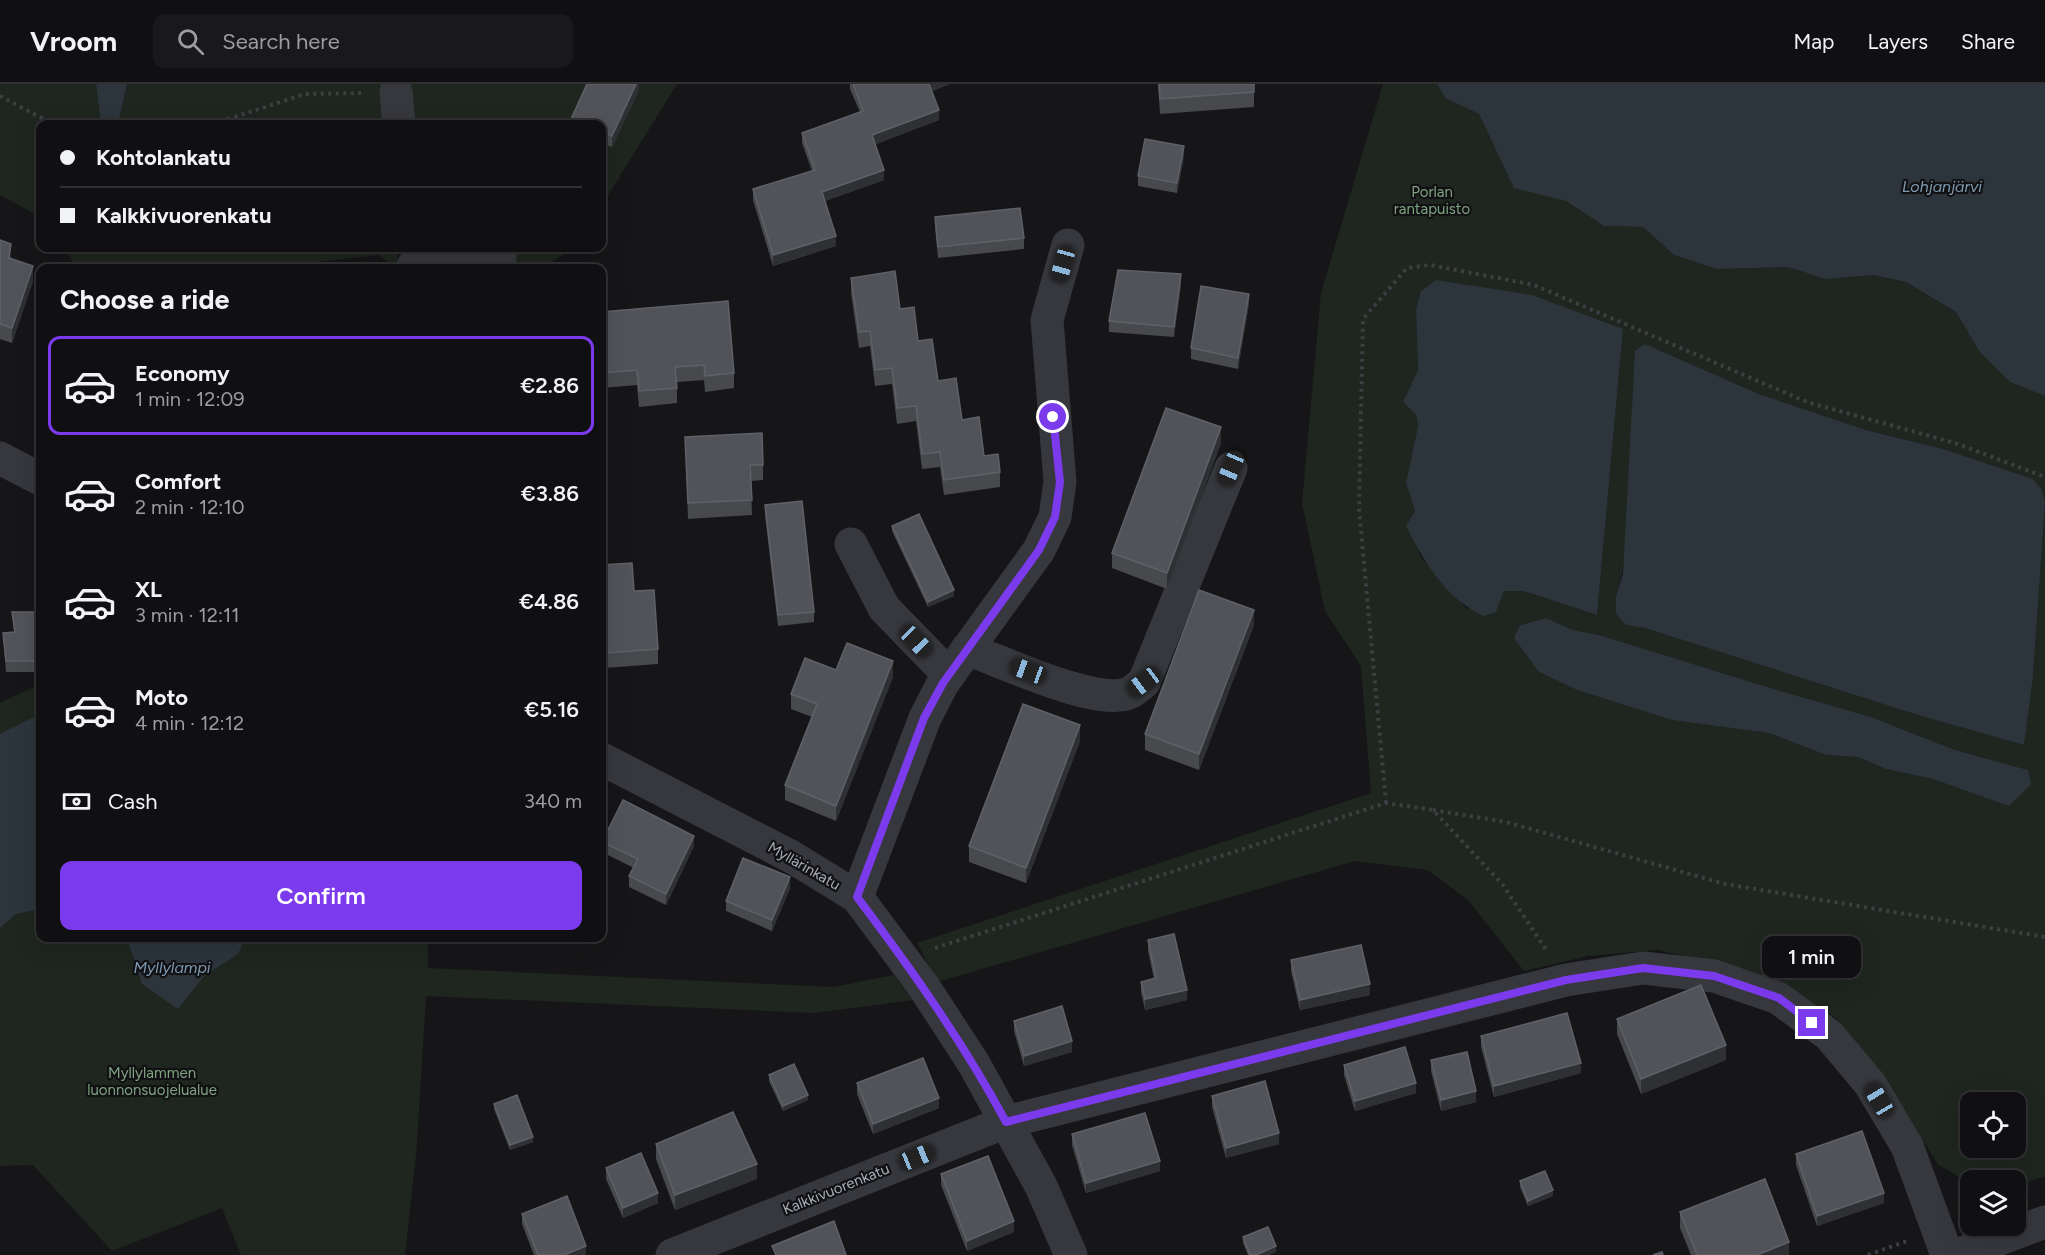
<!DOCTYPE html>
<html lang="en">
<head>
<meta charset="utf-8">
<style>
	body { margin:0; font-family:Figtree,sans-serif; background:#19191b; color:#f1f3f6; height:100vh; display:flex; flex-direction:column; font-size:22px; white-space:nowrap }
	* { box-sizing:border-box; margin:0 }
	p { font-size:20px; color:#9c9d9f }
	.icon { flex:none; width:33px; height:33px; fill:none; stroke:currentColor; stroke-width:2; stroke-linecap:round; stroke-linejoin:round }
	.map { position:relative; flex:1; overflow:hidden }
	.side { position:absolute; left:36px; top:180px; width:570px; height:678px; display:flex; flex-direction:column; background:#101012; border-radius:12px; box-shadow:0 6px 24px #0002,0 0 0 2px #303032 }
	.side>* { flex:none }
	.top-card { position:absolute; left:36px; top:36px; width:570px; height:132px; border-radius:12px; box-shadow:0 6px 24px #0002,0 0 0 2px #303032; display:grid; align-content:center; height:132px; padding:0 24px; background:#101012 }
	.controls { position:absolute; left:1960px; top:1008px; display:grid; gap:12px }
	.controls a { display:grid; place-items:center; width:66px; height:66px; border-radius:12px; background:#101012; box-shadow:0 6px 24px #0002,0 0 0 2px #303032; font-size:30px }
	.end { position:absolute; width:27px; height:27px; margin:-14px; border:8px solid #7c3aed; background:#fff; box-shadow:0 0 0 3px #fff }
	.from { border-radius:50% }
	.bubble { position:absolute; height:42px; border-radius:12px; background:#101012; box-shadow:0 6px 24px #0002,0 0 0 2px #303032; font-size:20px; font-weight:600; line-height:42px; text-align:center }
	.car { position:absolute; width:18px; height:36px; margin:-18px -9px; border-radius:8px; box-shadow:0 0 4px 2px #0007; background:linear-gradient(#222 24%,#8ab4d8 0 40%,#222 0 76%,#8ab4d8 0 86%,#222 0) }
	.top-card b { display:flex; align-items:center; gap:21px; height:57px; font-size:22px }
	.top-card b+b { border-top:2px solid #303032 }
	.top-card i { width:15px; height:15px; background:#f1f3f6 }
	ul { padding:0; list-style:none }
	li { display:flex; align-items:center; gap:18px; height:99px; margin:0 12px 9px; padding:0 12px; border:3px solid transparent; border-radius:12px }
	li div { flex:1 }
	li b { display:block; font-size:22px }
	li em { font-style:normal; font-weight:600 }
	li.current { border-color:#7c3aed }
	li>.icon { width:54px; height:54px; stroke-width:1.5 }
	h2 { padding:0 24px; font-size:27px; line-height:72px }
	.pay { display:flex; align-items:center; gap:15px; height:66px; padding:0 24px; font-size:22px }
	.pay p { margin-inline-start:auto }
	.cta { display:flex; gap:12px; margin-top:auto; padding:12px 24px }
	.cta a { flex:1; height:69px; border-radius:12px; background:#7c3aed; color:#fff; font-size:24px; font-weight:600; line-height:69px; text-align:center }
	header { display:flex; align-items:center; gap:36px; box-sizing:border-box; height:84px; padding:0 30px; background:#101012; border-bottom:2px solid #303032 }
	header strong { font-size:28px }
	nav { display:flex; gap:33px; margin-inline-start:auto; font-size:21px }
	.search { width:420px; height:54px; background:#19191b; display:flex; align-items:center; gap:15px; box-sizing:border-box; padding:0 21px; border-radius:12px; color:#9c9d9f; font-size:22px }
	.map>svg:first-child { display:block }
	.green { fill:#1e261f; fill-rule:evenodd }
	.water { fill:#2c353c }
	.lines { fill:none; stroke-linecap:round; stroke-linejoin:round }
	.path { stroke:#3d3f44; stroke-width:4; stroke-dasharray:3 4.5; stroke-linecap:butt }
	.minor { stroke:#37383d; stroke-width:33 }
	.wall { fill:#47494d }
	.shaded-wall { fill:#2f3033 }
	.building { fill:#525359; stroke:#5f6168; stroke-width:1.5 }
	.route { stroke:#7c3aed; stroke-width:8 }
	.labels { text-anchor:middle; stroke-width:4.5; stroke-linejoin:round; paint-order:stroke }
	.park-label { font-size:15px; fill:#7fa381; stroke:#111113 }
	.street-label { font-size:15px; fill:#a8adb8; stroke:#111113 }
	.water-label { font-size:16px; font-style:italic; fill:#7f9bb3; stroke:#111113 }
</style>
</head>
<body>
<header>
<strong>Vroom</strong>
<div class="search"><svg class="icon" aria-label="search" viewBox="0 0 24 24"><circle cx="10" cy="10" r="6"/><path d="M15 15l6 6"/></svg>Search here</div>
<nav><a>Map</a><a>Layers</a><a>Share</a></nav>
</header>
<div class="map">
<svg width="2045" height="1171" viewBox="0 0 2045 1171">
	<rect width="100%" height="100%" fill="#161618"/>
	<g class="green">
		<polygon points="0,0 96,0 101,40 40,40 40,133 0,111"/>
		<polygon points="127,0 383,0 386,40 118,40"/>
		<polygon points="407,0 677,0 602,121 602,40 411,40"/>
		<path d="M1383 0H1437L1445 14 1479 30 1514 103 1566 117 1604 142 1643 143 1674 171 1717 185 1788 183 1825 195 1873 191 1906 198 1956 228 1979 267 2010 298 2045 312V417L2042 406 2033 395 1943 365 1866 346 1759 310 1645 260 1623 485 1616 512V530L1626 541 1645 544 1921 632 2024 661 2033 593 2045 418V1092L2016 1102V1096H1971V1101L1938 1080 1878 986 1837 935 1784 900 1731 882 1658 866 1588 872 1524 887 1468 816 1428 786 1355 777 937 898 917 859 1371 709 1361 582 1325 527 1302 419 1321 209ZM1416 226 1623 245 1597 531 1522 507 1504 506 1496 528 1466 524 1421 473 1407 442 1415 427 1406 399 1418 342 1416 331 1403 318 1418 286ZM1546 534 1573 546 1599 551 1777 606 1871 633 1955 666 2028 686 2009 721 1933 695 1886 685 1858 673 1826 671 1769 649 1672 636 1577 606 1539 588 1520 541ZM1971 1018H2016V1064H1971Z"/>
		<polygon points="65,164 397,164 398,184 378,171 263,184 76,184"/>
		<polygon points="512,164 573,164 543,184 514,184"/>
		<polygon points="40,600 40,854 428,854 428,884 833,903 894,891 913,916 815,929 426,912 417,1061 405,1171 241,1171 222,1124 112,1167 33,1081 0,1082 0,619"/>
	</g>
	<g class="water">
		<polygon points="96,0 127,0 118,40 101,40"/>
		<polygon points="1437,0 2045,0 2045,312 2010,298 1979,267 1956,228 1906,198 1873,191 1825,195 1788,183 1717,185 1674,171 1643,143 1604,142 1566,117 1514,104 1479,30 1445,14"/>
		<path d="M1436 196 1532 211 1623 245 1597 531 1523 507H1504L1496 528 1484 532C1448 517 1423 477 1406 442L1415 427 1406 399 1418 342 1416 331 1403 318 1418 286 1416 226 1421 207Z"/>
		<polygon points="1645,260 1759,310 1866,346 1943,365 2033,395 2042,406 2045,418 2033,593 2024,661 1921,632 1645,544 1626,541 1616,530 1616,512 1623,490 1635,267"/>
		<polygon points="1546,534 1573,546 1599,551 1777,606 1871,633 1955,666 2028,686 2031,700 2009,722 1933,695 1886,685 1858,673 1826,671 1769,649 1672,636 1577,606 1539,588 1514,554 1520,541"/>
		<polygon points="40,630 40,825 16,830 0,844 0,650"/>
		<polygon points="127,854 245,854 238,870 204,892 178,925 142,900"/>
	</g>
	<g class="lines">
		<g class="path">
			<polyline points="0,12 53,40"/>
			<polyline points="213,40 305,10 365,9"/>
			<polyline points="1386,719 1359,425 1363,235 1407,184 1430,181 1534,201 1807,318 1955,359 2045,393"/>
			<polyline points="1433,726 1506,738 1725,800 2045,853"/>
			<polyline points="935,864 1386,719 1433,726 1503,801 1547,867"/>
			<polyline points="1868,1171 1907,1157"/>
		</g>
		<g class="minor">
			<polyline points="396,8 399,40"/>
			<polyline points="413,182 500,174"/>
			<polyline points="0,374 40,395"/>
			<polyline points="851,460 884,524 949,591"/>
			<path d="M967 565C1001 577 1097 623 1129 609 1134 607 1139 602 1144 598L1231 384"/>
			<polyline points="602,675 792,773 857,813 924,903 974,980 1041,1102 1071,1171"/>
			<polyline points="857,813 925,634 943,599 1039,466 1055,433 1060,398 1047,236 1068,161"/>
			<polyline points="672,1171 1006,1038 1566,896 1643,884 1714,892 1778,914 1829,951 1870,1000 1907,1062 1947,1171"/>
			<polyline points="1957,1171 2045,1138"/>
		</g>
	</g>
	<g class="wall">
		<polygon points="639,0 639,6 612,63 602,59 602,40 571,40 571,35"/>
		<polygon points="850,0 950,0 932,7 939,36 875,60 884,96 825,117 836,162 773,182 753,116 753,105 812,87 802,59 802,49 860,28 850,5"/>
		<polygon points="1158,0 1254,0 1254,23 1160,30"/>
		<polygon points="1184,73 1177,109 1138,102 1138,92"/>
		<polygon points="935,133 1024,154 1024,165 938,174 935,143"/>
		<polygon points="0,156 11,174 33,197 12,259 0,255"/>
		<polygon points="851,194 900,225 918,257 938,297 984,372 1000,388 1000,403 944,411 940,383 922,385 916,337 897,340 892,300 875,302 870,262 859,264 851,209"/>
		<polygon points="1181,201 1174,253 1109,248 1109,237"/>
		<polygon points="1249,220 1238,285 1191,275 1191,264"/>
		<polygon points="602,228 734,289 734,304 705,308 704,296 677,298 677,319 639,323 637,301 602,304"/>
		<polygon points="685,353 763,381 763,396 751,397 752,431 688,435"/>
		<polygon points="1221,359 1167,505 1112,484 1112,469"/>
		<polygon points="765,421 814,528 814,538 778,542 765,431"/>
		<polygon points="892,442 954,512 928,523 892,447"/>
		<polygon points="602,481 634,507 658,565 658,580 605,584 603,559 602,559"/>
		<polygon points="12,528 40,528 40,588 6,588 3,549 14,548"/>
		<polygon points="1254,541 1199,686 1145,666 1145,650"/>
		<polygon points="836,586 893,593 836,737 785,716 785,701 812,633 791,625 791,610"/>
		<polygon points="1080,657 1026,799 969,778 969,762"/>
		<polygon points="602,758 694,762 666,821 629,803 629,792 634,784 602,768"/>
		<polygon points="790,804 772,847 726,827 726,817"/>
		<polygon points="1148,856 1187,916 1145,926 1141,908 1141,898 1154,895 1148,867"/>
		<polygon points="1291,876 1370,911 1300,926 1291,887"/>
		<polygon points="1617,935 1726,976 1641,1010 1617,950"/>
		<polygon points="1014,937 1072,968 1024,982 1014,947"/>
		<polygon points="1481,952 1581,989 1494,1013 1481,963"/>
		<polygon points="1431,976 1476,1018 1441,1027 1431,987"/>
		<polygon points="1344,981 1416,1009 1355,1027 1344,991"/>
		<polygon points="769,991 808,1016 783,1027 769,997"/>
		<polygon points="857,999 939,1024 873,1050 857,1010"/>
		<polygon points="1212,1012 1279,1060 1226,1074 1212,1023"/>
		<polygon points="494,1020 533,1058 510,1066 494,1025"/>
		<polygon points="1072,1050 1160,1087 1086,1109 1072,1061"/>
		<polygon points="656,1060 757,1095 675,1126 656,1075"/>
		<polygon points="1796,1070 1884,1119 1817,1142 1796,1081"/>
		<polygon points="606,1084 658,1119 623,1134 606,1095"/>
		<polygon points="941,1090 1014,1148 967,1167 941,1101"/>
		<polygon points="1520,1097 1553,1112 1528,1122 1520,1103"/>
		<polygon points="1680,1128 1789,1171 1691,1171 1680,1144"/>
		<polygon points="522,1130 586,1171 534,1171 522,1140"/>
		<polygon points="1243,1153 1276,1168 1269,1171 1248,1171 1243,1159"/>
	</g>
	<g class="shaded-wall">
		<polygon points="636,0 639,0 639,6 612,63 612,52"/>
		<polygon points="929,0 950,0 929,8"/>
		<polygon points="939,26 939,36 872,62 872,51"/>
		<polygon points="1184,62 1184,73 1177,109 1177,99"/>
		<polygon points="884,86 884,96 822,118 822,108"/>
		<polygon points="836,152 836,162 773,182 773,171"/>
		<polygon points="33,182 33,197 12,259 12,244"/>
		<polygon points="1181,190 1181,201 1174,253 1174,243"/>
		<polygon points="1249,210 1249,220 1238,285 1238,274"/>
		<polygon points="1221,343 1221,359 1167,505 1167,489"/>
		<polygon points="954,506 954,512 928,523 928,518"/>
		<polygon points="1254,526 1254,541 1199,686 1199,670"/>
		<polygon points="893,577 893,593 836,737 836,722"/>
		<polygon points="1080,641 1080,657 1026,799 1026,784"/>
		<polygon points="694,752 694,762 666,821 666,810"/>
		<polygon points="790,793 790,804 772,847 772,836"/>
		<polygon points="1370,900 1370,911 1300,926 1300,916"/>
		<polygon points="1187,906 1187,916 1145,926 1145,915"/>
		<polygon points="1072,957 1072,968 1024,982 1024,972"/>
		<polygon points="1726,961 1726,976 1641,1010 1641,995"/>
		<polygon points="1581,979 1581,989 1494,1013 1494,1002"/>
		<polygon points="1416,999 1416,1009 1355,1027 1355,1017"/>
		<polygon points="1476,1007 1476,1018 1441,1027 1441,1016"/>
		<polygon points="808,1011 808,1016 783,1027 783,1022"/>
		<polygon points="939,1014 939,1024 873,1050 873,1040"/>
		<polygon points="1279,1049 1279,1060 1226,1074 1226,1064"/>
		<polygon points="533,1053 533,1058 510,1066 510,1061"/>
		<polygon points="1160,1077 1160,1087 1086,1109 1086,1099"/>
		<polygon points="757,1080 757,1095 675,1126 675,1111"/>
		<polygon points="1553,1106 1553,1112 1528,1122 1528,1117"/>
		<polygon points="658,1109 658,1119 623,1134 623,1124"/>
		<polygon points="1884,1109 1884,1119 1817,1142 1817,1132"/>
		<polygon points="1014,1137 1014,1148 967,1167 967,1157"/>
		<polygon points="1789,1158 1789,1171 1757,1171"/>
		<polygon points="586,1162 586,1171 564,1171"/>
		<polygon points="1276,1162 1276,1168 1269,1171 1256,1171"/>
	</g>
	<g class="building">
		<polygon points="587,0 636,0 612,52 602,48 602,40 584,40 571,35"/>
		<polygon points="853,0 929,0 939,26 872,51 884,86 822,108 836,152 773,171 753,105 815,86 802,49 863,27"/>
		<polygon points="1159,0 1254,0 1254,8 1160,15"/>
		<polygon points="1145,55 1184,62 1177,99 1138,92"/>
		<polygon points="1020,124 1024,154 938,163 935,133"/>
		<polygon points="0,156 11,160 9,174 33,182 12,244 0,240"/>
		<polygon points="1118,186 1181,190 1174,243 1109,237"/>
		<polygon points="895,187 900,225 914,223 918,257 932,255 938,297 956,294 962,336 979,333 984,372 998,370 1000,388 944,396 940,368 922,370 916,322 897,324 892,284 875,286 870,247 859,248 851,194"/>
		<polygon points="1201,202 1249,210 1238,274 1191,264"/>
		<polygon points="728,217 734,289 705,292 704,281 675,283 677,304 639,307 637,286 602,289 602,228"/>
		<polygon points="1166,324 1221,343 1167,489 1112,469"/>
		<polygon points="762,349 763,381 750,381 752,416 688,419 685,353"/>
		<polygon points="802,417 814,528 778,531 765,421"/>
		<polygon points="919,430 954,506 928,518 892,442"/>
		<polygon points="632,479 634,507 654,506 658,565 605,569 603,544 602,544 602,481"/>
		<polygon points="1199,506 1254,526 1199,670 1145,650"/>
		<polygon points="12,528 40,528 40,577 6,577 3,549 15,548"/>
		<polygon points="847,559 893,577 836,722 785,701 817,620 791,610 805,574 836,586"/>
		<polygon points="1023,620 1080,641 1026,784 969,762"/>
		<polygon points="623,716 694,752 666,810 629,792 638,775 602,758"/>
		<polygon points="743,774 790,793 772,836 726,817"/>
		<polygon points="1174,850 1187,906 1145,915 1141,898 1156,894 1148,856"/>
		<polygon points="1361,861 1370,900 1300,916 1291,876"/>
		<polygon points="1701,901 1726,961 1641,995 1617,935"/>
		<polygon points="1062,922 1072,957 1024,972 1014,937"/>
		<polygon points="1567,929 1581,979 1494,1002 1481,952"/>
		<polygon points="1405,963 1416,999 1355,1017 1344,981"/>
		<polygon points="1467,968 1476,1007 1441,1016 1431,976"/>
		<polygon points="923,974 939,1014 873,1040 857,999"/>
		<polygon points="794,980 808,1011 783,1022 769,991"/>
		<polygon points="1265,997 1279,1049 1226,1064 1212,1012"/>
		<polygon points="517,1011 533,1053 510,1061 494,1020"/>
		<polygon points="733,1028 757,1080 675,1111 656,1060"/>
		<polygon points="1145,1029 1160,1077 1086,1099 1072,1050"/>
		<polygon points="1862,1047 1884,1109 1817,1132 1796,1070"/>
		<polygon points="641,1069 658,1109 623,1124 606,1084"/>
		<polygon points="988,1072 1014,1137 967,1157 941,1090"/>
		<polygon points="1545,1087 1553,1106 1528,1117 1520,1097"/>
		<polygon points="1765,1095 1789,1158 1757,1171 1697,1171 1680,1128"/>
		<polygon points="567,1112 586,1162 564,1171 538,1171 522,1130"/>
		<polygon points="834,1137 846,1171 776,1171 772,1162"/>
		<polygon points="1268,1143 1276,1162 1256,1171 1250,1171 1243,1153"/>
		<polygon points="1662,1168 1663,1171 1653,1171"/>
	</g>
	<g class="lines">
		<path class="route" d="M1053 333 1060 398 1055 433 1039 466 943 599 924 634 857 813C912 886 963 958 1006 1038L1566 896 1643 884 1714 892 1779 914 1812 939"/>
	</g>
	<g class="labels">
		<g class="park-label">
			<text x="1432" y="113">Porlan<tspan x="1432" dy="17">rantapuisto</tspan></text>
			<text x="152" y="994">Myllylammen<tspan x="152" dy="17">luonnonsuojelualue</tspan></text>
		</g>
		<g class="street-label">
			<text transform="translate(804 782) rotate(30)" y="5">Myllärinkatu</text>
			<text transform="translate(836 1105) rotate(-22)" y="5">Kalkkivuorenkatu</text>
		</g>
		<g class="water-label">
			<text x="1942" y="108">Lohjanjärvi</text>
			<text x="172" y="889">Myllylampi</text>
		</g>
	</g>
</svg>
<div class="controls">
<a><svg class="icon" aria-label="locate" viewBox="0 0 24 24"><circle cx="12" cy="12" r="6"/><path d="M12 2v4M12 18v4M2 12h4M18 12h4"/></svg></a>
<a><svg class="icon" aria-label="layers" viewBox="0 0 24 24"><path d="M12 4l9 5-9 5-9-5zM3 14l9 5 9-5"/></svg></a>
</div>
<i class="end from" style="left:1053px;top:333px"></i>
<i class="end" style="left:1812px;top:939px"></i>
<div class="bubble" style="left:1762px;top:852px;width:99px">1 min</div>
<i class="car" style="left:1063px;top:180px;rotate:196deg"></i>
<i class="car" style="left:1231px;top:384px;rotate:203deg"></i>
<i class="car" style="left:916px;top:557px;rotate:136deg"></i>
<i class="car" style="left:1028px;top:587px;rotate:290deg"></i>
<i class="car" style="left:1144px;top:598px;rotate:233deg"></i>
<i class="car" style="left:1879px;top:1016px;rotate:329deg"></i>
<i class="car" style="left:917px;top:1073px;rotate:68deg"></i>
<div class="top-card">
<b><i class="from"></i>Kohtolankatu</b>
<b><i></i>Kalkkivuorenkatu</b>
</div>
<section class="side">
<h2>Choose a ride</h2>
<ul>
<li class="current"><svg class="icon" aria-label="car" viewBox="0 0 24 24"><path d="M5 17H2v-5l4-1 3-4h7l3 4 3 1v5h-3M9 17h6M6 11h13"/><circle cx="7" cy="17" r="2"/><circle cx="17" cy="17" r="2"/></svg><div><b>Economy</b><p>1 min · 12:09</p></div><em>€2.86</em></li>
<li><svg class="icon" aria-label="car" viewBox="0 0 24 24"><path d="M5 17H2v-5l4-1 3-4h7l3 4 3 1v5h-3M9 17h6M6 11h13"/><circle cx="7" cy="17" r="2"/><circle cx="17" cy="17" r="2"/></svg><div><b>Comfort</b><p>2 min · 12:10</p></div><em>€3.86</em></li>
<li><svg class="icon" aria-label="car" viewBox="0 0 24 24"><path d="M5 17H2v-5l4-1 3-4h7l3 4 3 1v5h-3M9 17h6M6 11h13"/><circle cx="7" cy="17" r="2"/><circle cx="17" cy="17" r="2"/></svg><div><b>XL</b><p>3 min · 12:11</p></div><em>€4.86</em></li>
<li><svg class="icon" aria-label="car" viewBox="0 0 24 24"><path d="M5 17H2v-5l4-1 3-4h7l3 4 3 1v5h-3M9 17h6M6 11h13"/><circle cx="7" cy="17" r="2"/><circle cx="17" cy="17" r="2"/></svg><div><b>Moto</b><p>4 min · 12:12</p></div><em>€5.16</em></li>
</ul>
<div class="pay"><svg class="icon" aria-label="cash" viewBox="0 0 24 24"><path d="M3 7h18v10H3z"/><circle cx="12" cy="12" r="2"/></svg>Cash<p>340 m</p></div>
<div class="cta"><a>Confirm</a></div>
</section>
</div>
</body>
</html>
